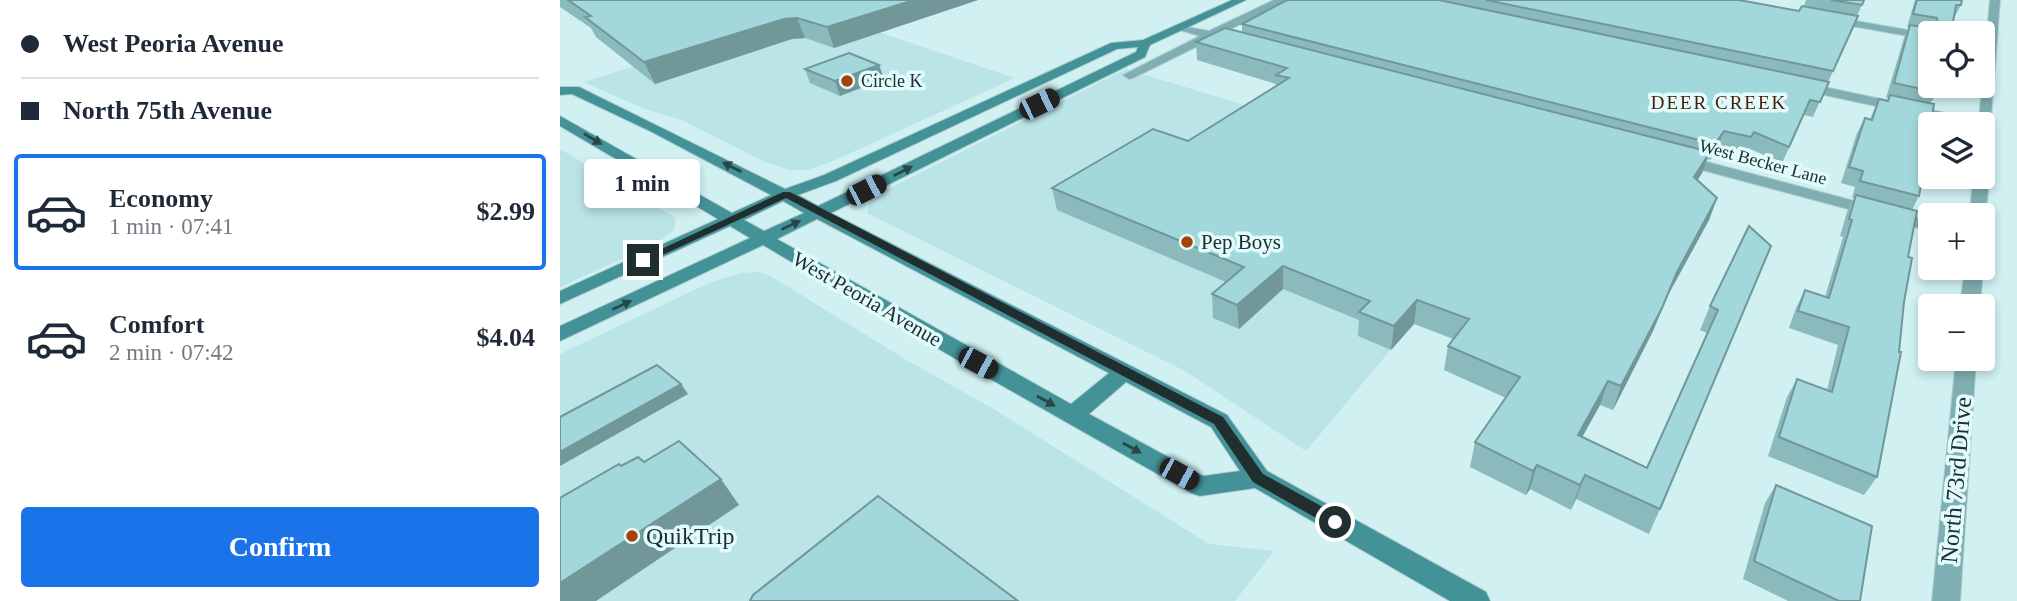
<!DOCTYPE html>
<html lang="en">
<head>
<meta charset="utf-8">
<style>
	body { margin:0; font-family:"Times New Roman",serif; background:#f6f6f7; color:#1f2937; height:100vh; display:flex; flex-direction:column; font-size:26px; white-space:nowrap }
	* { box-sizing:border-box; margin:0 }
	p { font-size:23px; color:#747a83 }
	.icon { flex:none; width:38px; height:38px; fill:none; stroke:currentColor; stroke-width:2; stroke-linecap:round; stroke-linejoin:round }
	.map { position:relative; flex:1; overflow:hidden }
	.side { display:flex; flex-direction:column; background:#fff; width:560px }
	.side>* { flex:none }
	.guide { display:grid; align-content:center; height:154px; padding:0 21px; background:#fff }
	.tools { position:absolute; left:1358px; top:21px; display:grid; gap:14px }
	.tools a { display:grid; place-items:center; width:77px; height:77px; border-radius:7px; background:#fff; box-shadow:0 4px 10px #0003; font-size:35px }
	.end { position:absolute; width:32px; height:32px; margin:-16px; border:9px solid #212e2f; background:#fff; box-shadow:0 0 0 4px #fff }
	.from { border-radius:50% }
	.bubble { position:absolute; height:49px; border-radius:7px; background:#fff; box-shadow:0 4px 10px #0003; font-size:23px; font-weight:800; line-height:49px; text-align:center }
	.car { position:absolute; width:21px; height:42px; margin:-21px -10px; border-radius:9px; box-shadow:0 0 5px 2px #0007; background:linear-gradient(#222 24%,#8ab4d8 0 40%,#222 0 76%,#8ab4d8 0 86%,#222 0) }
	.guide b { display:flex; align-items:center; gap:24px; height:66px; font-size:26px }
	.guide b+b { border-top:2px solid #e0e1e3 }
	.guide i { width:18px; height:18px; background:#1f2937 }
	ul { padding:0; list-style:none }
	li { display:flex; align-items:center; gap:21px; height:116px; margin:0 14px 10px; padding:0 7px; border:4px solid transparent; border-radius:7px }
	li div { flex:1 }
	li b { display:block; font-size:26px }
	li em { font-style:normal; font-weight:800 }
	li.active { border-color:#1a73e8 }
	li>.icon { width:63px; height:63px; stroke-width:1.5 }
	.primary-button { display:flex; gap:14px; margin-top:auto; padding:14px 21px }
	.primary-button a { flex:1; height:80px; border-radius:7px; background:#1a73e8; color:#fff; font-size:28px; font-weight:800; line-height:80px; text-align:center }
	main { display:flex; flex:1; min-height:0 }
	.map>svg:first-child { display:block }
	.built { fill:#bbe4e7 }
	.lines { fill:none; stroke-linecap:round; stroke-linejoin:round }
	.minor-casing { stroke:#b0cdcf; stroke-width:2 }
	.secondary-casing { stroke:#b0cdcf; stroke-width:2 }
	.minor { fill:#7fafb3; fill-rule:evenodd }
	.secondary { fill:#429298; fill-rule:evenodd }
	.wall { fill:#8bbabc }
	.shaded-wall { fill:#719799 }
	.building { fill:#a2d8db; stroke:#719799; stroke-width:2 }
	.oneway { fill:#294749 }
	.route { fill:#212e2f }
	.poi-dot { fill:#a54207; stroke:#e2fcfe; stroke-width:2.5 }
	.labels { text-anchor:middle; stroke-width:7; stroke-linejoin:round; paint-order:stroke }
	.far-poi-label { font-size:18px; fill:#212e2f; stroke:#e2fcfe; text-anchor:start }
	.far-street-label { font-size:18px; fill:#212e2f; stroke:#e2fcfe }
	.far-neighbourhood-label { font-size:19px; letter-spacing:2px; fill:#4b1c04; stroke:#e2fcfe }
	.poi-label { font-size:21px; fill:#212e2f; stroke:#e2fcfe; text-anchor:start }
	.street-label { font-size:21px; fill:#212e2f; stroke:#e2fcfe }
	.near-street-label { font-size:24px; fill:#212e2f; stroke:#e2fcfe }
	.near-poi-label { font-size:24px; fill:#212e2f; stroke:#e2fcfe; text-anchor:start }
</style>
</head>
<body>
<main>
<section class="side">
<div class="guide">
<b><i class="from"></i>West Peoria Avenue</b>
<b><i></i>North 75th Avenue</b>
</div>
<ul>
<li class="active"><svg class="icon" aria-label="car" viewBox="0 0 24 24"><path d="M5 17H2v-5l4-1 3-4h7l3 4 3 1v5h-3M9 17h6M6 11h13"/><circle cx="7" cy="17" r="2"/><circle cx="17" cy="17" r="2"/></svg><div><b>Economy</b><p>1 min · 07:41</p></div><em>$2.99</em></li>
<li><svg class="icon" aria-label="car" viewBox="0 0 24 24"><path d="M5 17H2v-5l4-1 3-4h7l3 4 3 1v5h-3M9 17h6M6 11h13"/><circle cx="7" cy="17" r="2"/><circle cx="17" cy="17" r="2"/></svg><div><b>Comfort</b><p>2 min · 07:42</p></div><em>$4.04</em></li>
</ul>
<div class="primary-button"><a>Confirm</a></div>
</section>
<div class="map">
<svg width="1457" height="601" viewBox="0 0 1457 601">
	<rect width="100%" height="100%" fill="#d0f0f2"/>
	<g class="built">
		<polygon points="256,11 455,78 271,162 247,170 230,170 205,162 122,120 85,109 23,82"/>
		<polygon points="566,69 707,112 882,288 746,451 625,371 307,213 310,200 316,195"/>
		<polygon points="0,149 111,215 116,219 114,230 97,243 0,287"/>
		<polygon points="197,272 209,275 348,361 432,408 649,544 714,551 675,601 0,601 0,354 151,282 181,273"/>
	</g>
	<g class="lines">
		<g class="minor-casing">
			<g id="minor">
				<polygon points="714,0 727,0 661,34 680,40 680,44 652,39 573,78 569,79 563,75 640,36 616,29 616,25 649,31"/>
				<polygon points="1430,0 1440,0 1428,157 1423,158 1423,124 1400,124 1241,90 1235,86 1241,82 1419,120"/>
				<polygon points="1268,16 1370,34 1370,40 1264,21 1262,19"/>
				<polygon points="1121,155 1370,221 1370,231 1116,163 1113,160 1116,157"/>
				<polygon points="1423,173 1429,177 1426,215 1423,219 1423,215 1410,215 1413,177 1423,177"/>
				<polygon points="1405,268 1423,268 1420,306 1400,306"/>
				<polygon points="1396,359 1416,359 1400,601 1372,601"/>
			</g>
		</g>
		<g class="secondary-casing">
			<path id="secondary" d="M672 0H686L590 45 585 57 271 213 667 415 707 471 926 592 930 601H890L695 488 640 496 631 493 411 368 203 245 0 341V326L190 238 170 226 0 304V291L158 219 0 126V116L172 213 211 195 92 132 12 94 0 95V87H19L225 189 264 175 551 43 583 40ZM578 47 576 52 258 206 238 195 276 181 557 49ZM223 201 244 213 204 231 184 220ZM257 219 549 373 511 404 217 239ZM566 382 651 427 680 471 643 476 529 414Z"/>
		</g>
		<use href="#minor" class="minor"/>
		<use href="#secondary" class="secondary"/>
	</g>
	<g class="wall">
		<polygon points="0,0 418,0 274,48 245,38 232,39 95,84 36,37 31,28 0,7"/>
		<polygon points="727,0 1179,0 1239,11 1244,6 1246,0 1304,0 1253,117 1244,115 1222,163 1188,148 1185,153 1158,146 1150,160 1147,159 1142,173 1137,180 1157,198 1149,220 1108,295 1093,331 1053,410 1040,405 1022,437 1087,468 1147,333 1140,330 1150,306 1189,226 1100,509 1089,534 1016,499 1011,510 970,489 966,495 910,467 915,442 946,398 884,370 888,346 893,339 854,324 831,350 798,336 799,320 723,289 679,329 653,318 652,294 666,282 497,210 492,188 628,141 716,86 716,84 637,60 636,42 682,32 682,24"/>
		<polygon points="1355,0 1402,0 1401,5 1394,18 1381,86 1372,101 1371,101 1370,103 1369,133 1370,134 1370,166 1364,176 1363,176 1359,196 1352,210 1344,302 1317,477 1304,495 1208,456 1227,397 1237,379 1267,390 1278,345 1229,328 1236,308 1245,290 1265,297 1283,237 1280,236 1287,212 1294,198 1292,198 1295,187 1281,183 1297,133 1305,118 1310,119 1319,99 1327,101 1329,98 1326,98 1344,38 1349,28 1347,27"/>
		<polygon points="319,65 324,79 280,96 250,83 245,69"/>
		<polygon points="1216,485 1300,601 1228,601 1183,579 1205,503"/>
	</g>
	<g class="shaded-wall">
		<polygon points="354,0 418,0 274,48 267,27"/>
		<polygon points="237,18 245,38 232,39 95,84 84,62 224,19"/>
		<polygon points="319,65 324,79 280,96 275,81"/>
		<polygon points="1164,131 1158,146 1150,160 1155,144"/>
		<polygon points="1150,152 1142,173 1126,199 1134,177"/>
		<polygon points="1157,198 1149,220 1108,295 1093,331 1053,410 1061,386 1117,272"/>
		<polygon points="723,266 723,289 679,329 677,305"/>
		<polygon points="857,300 854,324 831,350 834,326"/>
		<polygon points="1048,381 1040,405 1010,459 1018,435"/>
		<polygon points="121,384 128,394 0,466 0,452"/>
		<polygon points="977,465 970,489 966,495 973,471"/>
		<polygon points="1025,475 1016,499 1011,510 1020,485"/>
		<polygon points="161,479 179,505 36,601 0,601 0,583"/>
	</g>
	<g class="building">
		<polygon points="8,0 354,0 267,27 237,18 224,19 84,62 25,17 31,16"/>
		<polygon points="727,0 879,0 1269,82 1260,102 1250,100 1229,147 1194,132 1191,137 1164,131 1155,144 682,24"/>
		<polygon points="926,0 1179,0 1239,11 1242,6 1298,16 1273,71"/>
		<polygon points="1271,0 1304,0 1302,5"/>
		<polygon points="1357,0 1402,0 1401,5 1396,5 1391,33 1370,33 1370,86 1381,86 1380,87 1377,86 1376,92 1334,83 1350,25 1376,29 1379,27 1377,18 1353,14"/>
		<polygon points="665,28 1150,152 1134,177 1157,198 1117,272 1102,308 1061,386 1048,381 1018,435 1087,468 1158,310 1150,306 1189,226 1211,246 1100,509 1025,475 1020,485 977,465 973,471 915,442 960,377 888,346 909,319 857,300 834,326 799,312 810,301 723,266 677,305 652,294 684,267 492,188 593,129 628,141 729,78 716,75 727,68 636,42"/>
		<polygon points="289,53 319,65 275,81 245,69"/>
		<polygon points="1330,95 1374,104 1369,133 1370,134 1370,159 1366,158 1359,196 1300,181 1303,171 1289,167 1305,118 1312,120 1319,99 1328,101"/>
		<polygon points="1296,195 1357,211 1348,257 1352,258 1344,302 1339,352 1341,352 1317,477 1219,437 1237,379 1272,392 1289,327 1238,311 1245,290 1269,298 1292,220 1289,219"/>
		<polygon points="97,365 121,384 0,452 0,417"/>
		<polygon points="119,441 161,479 0,583 0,498 59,464 61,466 78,457 84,462"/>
		<polygon points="1216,485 1312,526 1300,601 1279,601 1194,561"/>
		<polygon points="318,496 458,601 190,601 193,595"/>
	</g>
	<defs><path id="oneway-solid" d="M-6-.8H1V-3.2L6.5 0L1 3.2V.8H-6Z" transform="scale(1.75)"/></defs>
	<g class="oneway">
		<use href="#oneway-solid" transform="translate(33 139) rotate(31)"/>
		<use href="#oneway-solid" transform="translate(172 167) rotate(-153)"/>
		<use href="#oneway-solid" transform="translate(343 171) rotate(-27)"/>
		<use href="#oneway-solid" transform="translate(231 225) rotate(-25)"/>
		<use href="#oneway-solid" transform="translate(62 305) rotate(-25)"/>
		<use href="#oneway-solid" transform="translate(486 401) rotate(29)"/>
		<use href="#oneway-solid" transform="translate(572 448) rotate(29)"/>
	</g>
	<polygon class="route" points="223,192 230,192 663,417 703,474 781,517 783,522 781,526 770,526 693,482 654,424 226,198 87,262 78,260"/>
	<g class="poi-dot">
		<circle cx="287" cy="81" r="7"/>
		<circle cx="627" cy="242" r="7"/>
		<circle cx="72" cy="536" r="7"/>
	</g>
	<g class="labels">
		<g class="far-poi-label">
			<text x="301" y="87">Circle K</text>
		</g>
		<g class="far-street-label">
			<text transform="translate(1203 162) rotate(15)" y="6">West Becker Lane</text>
		</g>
		<g class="far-neighbourhood-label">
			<text x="1159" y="109">DEER CREEK</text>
		</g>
		<g class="poi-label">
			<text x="641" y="249">Pep Boys</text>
		</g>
		<g class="street-label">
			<text transform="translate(307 299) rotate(30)" y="7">West Peoria Avenue</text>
		</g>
		<g class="near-street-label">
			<text transform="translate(1396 480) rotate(-85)" y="8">North 73rd Drive</text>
		</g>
		<g class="near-poi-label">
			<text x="86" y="544">QuikTrip</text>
		</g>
	</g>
</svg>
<div class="tools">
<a><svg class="icon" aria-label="locate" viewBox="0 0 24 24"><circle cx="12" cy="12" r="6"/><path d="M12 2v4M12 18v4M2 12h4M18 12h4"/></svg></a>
<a><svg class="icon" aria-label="layers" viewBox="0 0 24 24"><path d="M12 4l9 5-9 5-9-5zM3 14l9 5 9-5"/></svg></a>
<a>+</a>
<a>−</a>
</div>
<i class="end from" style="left:775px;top:522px"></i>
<i class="end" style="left:83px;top:260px"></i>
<div class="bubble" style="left:24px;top:159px;width:116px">1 min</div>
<i class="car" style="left:479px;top:104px;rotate:64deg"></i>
<i class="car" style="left:306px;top:190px;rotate:63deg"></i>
<i class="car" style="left:418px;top:363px;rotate:118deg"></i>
<i class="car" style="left:619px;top:474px;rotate:119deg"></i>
</div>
</main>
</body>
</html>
